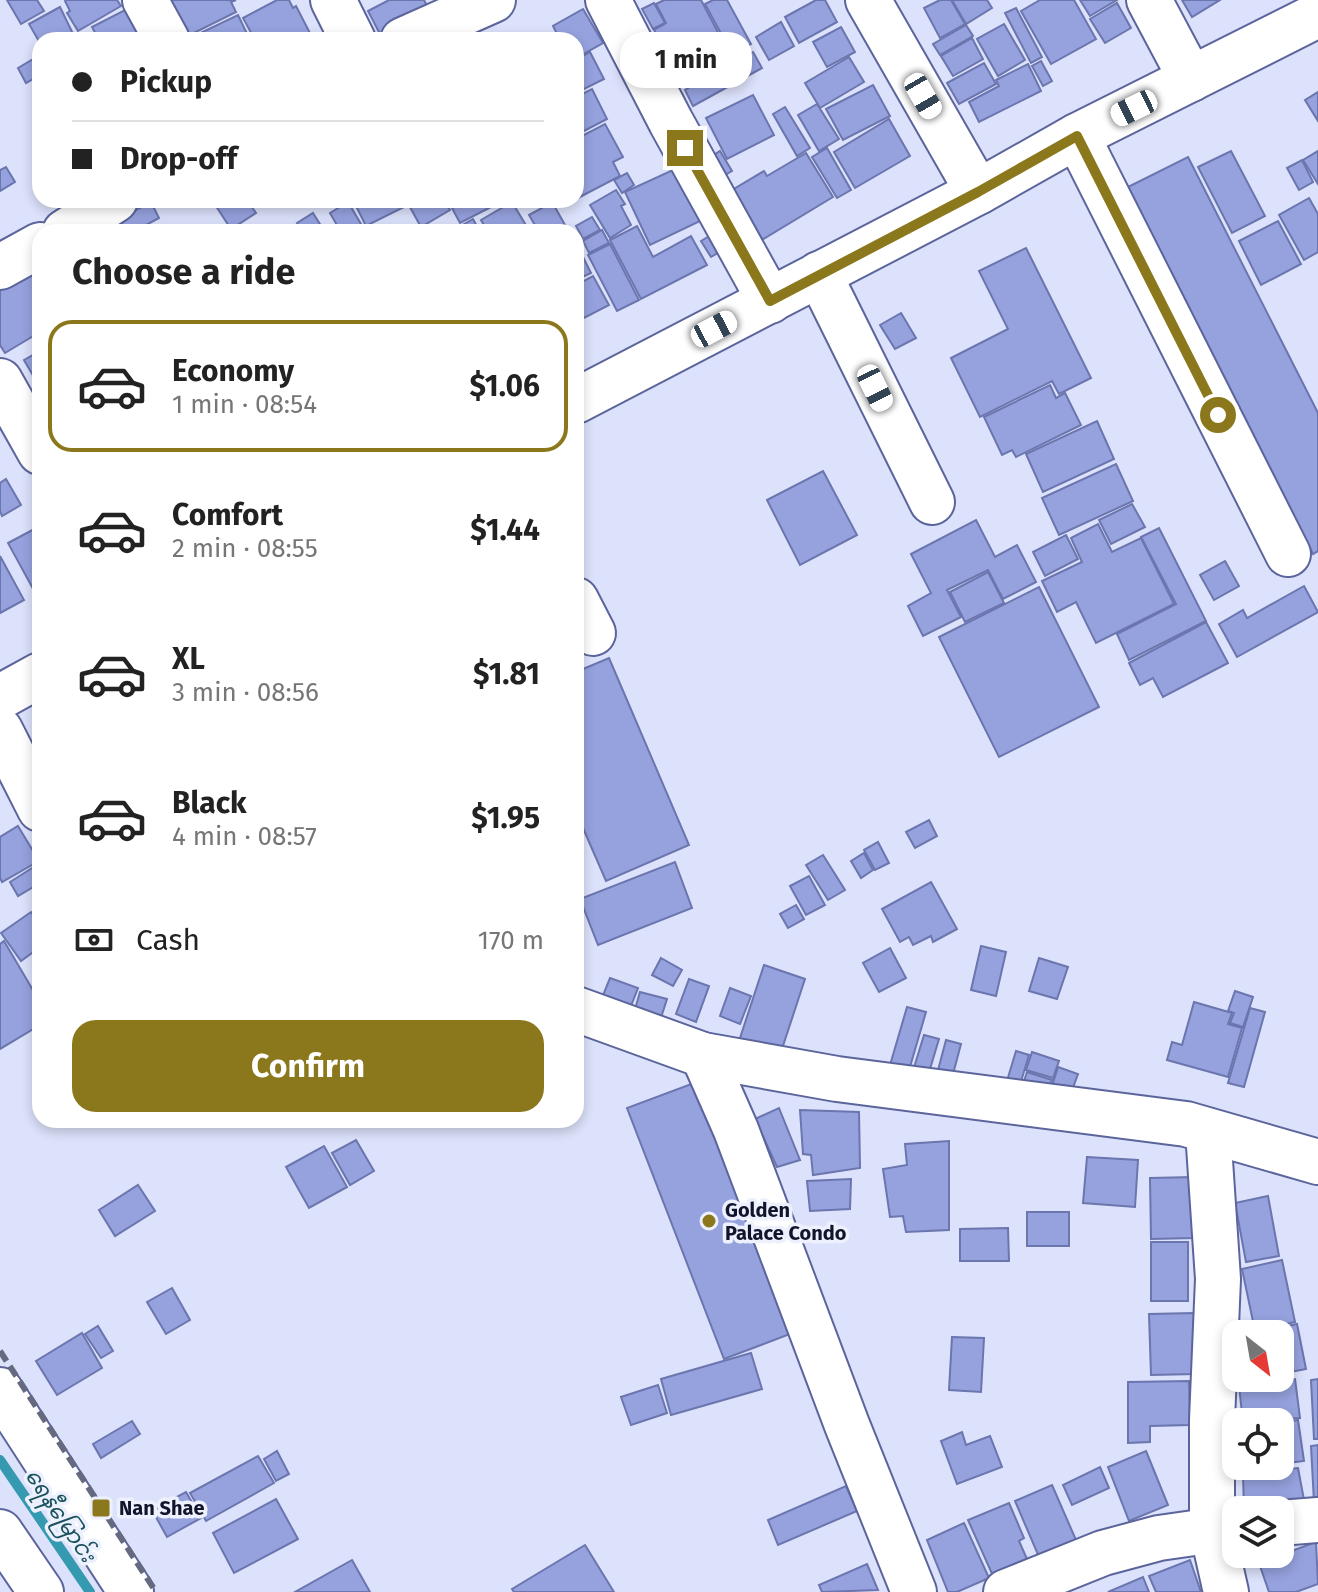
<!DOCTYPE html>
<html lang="en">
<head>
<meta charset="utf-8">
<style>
	body { margin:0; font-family:"Fira Sans","Noto Sans Myanmar",sans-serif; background:#f6f6f6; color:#222; height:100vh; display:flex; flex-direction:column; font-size:30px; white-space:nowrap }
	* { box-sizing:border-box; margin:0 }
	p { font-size:26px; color:#767676 }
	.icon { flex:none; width:44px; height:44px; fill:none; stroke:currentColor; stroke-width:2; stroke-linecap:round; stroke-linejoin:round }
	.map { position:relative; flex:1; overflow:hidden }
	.details { position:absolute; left:32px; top:224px; width:552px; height:904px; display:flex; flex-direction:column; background:#fff; border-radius:24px; box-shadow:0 4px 12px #0003 }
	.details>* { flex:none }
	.banner { position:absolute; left:32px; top:32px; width:552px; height:176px; border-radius:24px; box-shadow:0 4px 12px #0003; display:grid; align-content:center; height:176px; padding:0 40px; background:#fff }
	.needle { width:52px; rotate:149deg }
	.tools { position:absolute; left:1222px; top:1320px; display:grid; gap:16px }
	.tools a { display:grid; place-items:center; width:72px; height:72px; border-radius:16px; background:#fff; box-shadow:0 4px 12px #0003; font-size:40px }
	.end { position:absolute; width:36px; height:36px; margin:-18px; border:10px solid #8c781c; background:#fff; box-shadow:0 0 0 4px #fff }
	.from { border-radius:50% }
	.bubble { position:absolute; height:56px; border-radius:24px; background:#fff; box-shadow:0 4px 12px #0003; font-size:26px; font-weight:700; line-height:56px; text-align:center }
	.car { position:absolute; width:24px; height:48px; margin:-24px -12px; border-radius:10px; box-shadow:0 0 6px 2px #0007; background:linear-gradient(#fff 24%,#345 0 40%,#fff 0 76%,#345 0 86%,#fff 0) }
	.banner b { display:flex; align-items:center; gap:28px; height:76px; font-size:30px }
	.banner b+b { border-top:2px solid #e0e0e0 }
	.banner i { width:20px; height:20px; background:#222 }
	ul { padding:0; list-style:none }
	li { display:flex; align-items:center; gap:24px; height:132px; margin:0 16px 12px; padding:0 24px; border:4px solid transparent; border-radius:24px }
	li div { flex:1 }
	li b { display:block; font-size:30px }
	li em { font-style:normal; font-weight:700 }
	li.selected { border-color:#8c781c }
	li>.icon { width:72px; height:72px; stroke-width:1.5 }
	h2 { padding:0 40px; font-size:36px; line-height:96px }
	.pay { display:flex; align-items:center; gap:20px; height:88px; padding:0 40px; font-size:30px }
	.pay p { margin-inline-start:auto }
	.cta { display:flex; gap:16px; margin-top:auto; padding:16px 40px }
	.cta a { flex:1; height:92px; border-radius:24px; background:#8c781c; color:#fff; font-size:32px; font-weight:700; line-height:92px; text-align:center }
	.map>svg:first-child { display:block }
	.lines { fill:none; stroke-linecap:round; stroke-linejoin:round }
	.stream { stroke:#359ab0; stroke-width:10 }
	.building { fill:#96a2de; stroke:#6b75ae; stroke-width:2 }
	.minor-casing { stroke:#5b659c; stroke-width:48 }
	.minor { stroke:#fff; stroke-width:44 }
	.rail { stroke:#656a81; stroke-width:6; stroke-dasharray:12 6; stroke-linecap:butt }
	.route { stroke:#8c781c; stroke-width:10 }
	.poi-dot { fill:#8c781c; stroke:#edf0fd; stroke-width:3 }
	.labels { text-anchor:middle; stroke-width:7; stroke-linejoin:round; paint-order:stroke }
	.poi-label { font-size:20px; font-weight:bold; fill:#11142b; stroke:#edf0fd; text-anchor:start }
	.water-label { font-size:22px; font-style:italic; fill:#1a525e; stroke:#edf0fd }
</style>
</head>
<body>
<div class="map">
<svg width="1318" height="1592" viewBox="0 0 1318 1592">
	<rect width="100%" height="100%" fill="#dce2fb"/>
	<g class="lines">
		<polyline class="stream" points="0,1460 90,1592"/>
	</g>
	<g class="building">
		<polygon points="7,0 37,0 44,11 21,24"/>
		<polygon points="66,0 117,0 121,6 78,31 67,13 70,11 65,1"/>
		<polygon points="166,0 236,0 231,2 236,12 184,38"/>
		<polygon points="277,0 289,0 293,8 296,6 313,39 255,40 243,18"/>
		<polygon points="389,0 424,0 435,21 383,40 368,11"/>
		<polygon points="664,0 701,0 731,57 682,83 654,30 666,23 656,4"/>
		<polygon points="713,0 727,0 751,44 732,54 705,4"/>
		<polygon points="816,0 825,0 837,22 799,43 785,17"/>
		<polygon points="940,0 951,0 965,24 940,38 924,8"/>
		<polygon points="952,0 987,0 992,8 966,24"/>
		<polygon points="1040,0 1074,0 1096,39 1051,64 1021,11"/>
		<polygon points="1080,0 1117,0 1090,16"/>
		<polygon points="1182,0 1220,0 1192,17"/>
		<polygon points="654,3 665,23 653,29 642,9"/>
		<polygon points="1117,3 1131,28 1105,43 1090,19"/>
		<polygon points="60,7 74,36 68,40 40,40 40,43 29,24"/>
		<polygon points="1016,8 1042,57 1031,63 1005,13"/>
		<polygon points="127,9 142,38 137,40 99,40 92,27"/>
		<polygon points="583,9 603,43 576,58 576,40 560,40 553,26"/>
		<polygon points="238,15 250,40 186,40"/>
		<polygon points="781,22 794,46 769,60 756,37"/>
		<polygon points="1004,24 1025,60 998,76 977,39"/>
		<polygon points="966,25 973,36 940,55 933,44"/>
		<polygon points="841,27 855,52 827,67 813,42"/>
		<polygon points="972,38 983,59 953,76 941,56"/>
		<polygon points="590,52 604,79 576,93 576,60"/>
		<polygon points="753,52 762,68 693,106 685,90"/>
		<polygon points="40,55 40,75 26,83 18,68"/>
		<polygon points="849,57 864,82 820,108 805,83"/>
		<polygon points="1041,61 1052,81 1043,86 1032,66"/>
		<polygon points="984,63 996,84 959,104 947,83"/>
		<polygon points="1028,64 1041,91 979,122 969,102 999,86 996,80"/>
		<polygon points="873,85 890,116 843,140 826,109"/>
		<polygon points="592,89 607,119 576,135 576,97"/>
		<polygon points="1318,92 1318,121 1305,100"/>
		<polygon points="753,95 774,135 727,159 706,118"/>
		<polygon points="817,104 839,139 819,151 798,115"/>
		<polygon points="785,107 810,148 797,156 773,114"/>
		<polygon points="889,119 910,156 855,188 834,152"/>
		<polygon points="605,124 623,157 613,162 620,176 576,199 576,139"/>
		<polygon points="827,148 851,190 837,198 812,157"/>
		<polygon points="720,151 732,171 715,181 703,162"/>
		<polygon points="1231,151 1265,216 1232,233 1198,167"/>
		<polygon points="1318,151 1318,184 1303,160"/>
		<polygon points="806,153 833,197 752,246 722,196 764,171 767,176"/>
		<polygon points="1188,157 1318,413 1318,551 1313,554 1128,187"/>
		<polygon points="1302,160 1313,182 1299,190 1287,168"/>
		<polygon points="6,167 15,182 0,191 0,170"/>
		<polygon points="675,169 700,221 650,245 625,192"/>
		<polygon points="627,173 634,185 622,193 614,180"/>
		<polygon points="616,190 625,204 621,206 631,225 610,238 590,205"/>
		<polygon points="1309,198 1318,214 1318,252 1304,260 1279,215"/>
		<polygon points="212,200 247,200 256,213 231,229"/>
		<polygon points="353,200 403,200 406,206 366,226"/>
		<polygon points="406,200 444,200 450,210 421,227"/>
		<polygon points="467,200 487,200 491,207 460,223 452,208"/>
		<polygon points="538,200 551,200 565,225 553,232 539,232 529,215 542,208"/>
		<polygon points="151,202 159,218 133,232 126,232 119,219"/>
		<polygon points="348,202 361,224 348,232 341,232 330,213"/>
		<polygon points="512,202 527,227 518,232 488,232 481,220"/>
		<polygon points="313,213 325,232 303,232 297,223"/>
		<polygon points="592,217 600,230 583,239 576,226"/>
		<polygon points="473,219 480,232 450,232"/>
		<polygon points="1278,221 1301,264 1261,285 1239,241"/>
		<polygon points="637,226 653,257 691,236 707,265 641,299 610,240"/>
		<polygon points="602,230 609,243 589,253 583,241"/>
		<polygon points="711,235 721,251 711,257 701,241"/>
		<polygon points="576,243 591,273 576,280"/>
		<polygon points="610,244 639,300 617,311 588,255"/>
		<polygon points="1026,248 1091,378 1059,394 1052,381 980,417 951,358 1008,329 979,271"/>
		<polygon points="31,271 40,285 40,332 5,353 0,345 0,290"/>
		<polygon points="593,276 609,305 584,318 576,302 576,285"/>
		<polygon points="901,313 916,338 895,349 880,325"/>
		<polygon points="40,351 40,383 38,384 24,360"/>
		<polygon points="1050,385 1056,398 1065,393 1081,425 1016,457 1012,450 1002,455 984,417"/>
		<polygon points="1097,421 1114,459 1043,492 1026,454"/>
		<polygon points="1116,464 1133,501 1059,535 1042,498"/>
		<polygon points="823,471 857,535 800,565 767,500"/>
		<polygon points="6,479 21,505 2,516 0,511 0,483"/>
		<polygon points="1132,504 1145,527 1111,544 1099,520"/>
		<polygon points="976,520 995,557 1017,545 1036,582 1003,599 988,570 947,590 961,617 923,636 908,606 931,593 911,554"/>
		<polygon points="1098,524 1112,552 1141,538 1174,604 1096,643 1076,602 1057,612 1042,581 1082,562 1071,538"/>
		<polygon points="40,526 40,595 37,596 8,543"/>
		<polygon points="1159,528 1206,621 1129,660 1117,634 1176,604 1141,537"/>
		<polygon points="1066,535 1078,559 1045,576 1033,552"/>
		<polygon points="0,556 24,600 0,613"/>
		<polygon points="1225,561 1239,586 1214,600 1200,575"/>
		<polygon points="988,572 1004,603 965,622 950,592"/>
		<polygon points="1304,586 1318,612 1237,657 1219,624 1243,610 1247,618"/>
		<polygon points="1039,587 1099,707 999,757 939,637"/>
		<polygon points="1206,622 1228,663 1163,697 1153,678 1140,685 1129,663"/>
		<polygon points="609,658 689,845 606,881 576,812 576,672"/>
		<polygon points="929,820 937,836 915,848 906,832"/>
		<polygon points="18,826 39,861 2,882 0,878 0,837"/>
		<polygon points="878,842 889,863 875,870 864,850"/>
		<polygon points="864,853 873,870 861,878 851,861"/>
		<polygon points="823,855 845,890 828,900 806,865"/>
		<polygon points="675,862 692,908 598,945 580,899"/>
		<polygon points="40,863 40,883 18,896 10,882"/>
		<polygon points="809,876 825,905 806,915 790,886"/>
		<polygon points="931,882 957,929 933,942 931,936 913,945 909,937 900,942 882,909"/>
		<polygon points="796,905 804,919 788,928 780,914"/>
		<polygon points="31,912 40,924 40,947 21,961 1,933"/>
		<polygon points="4,941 40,1002 40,1025 0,1049 0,944"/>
		<polygon points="981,946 1006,952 996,996 971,990"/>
		<polygon points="890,948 906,978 879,992 863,963"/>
		<polygon points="661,958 682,970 673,986 652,975"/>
		<polygon points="1039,958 1068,967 1057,999 1029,991"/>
		<polygon points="764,965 805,979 780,1055 739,1041"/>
		<polygon points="610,978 638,988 627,1016 599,1005"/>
		<polygon points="689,979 709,986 696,1022 676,1014"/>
		<polygon points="730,988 751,996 740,1024 720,1016"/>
		<polygon points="1235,991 1253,997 1243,1027 1230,1023 1234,1013 1228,1011"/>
		<polygon points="640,992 667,999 659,1024 633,1016"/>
		<polygon points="1194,1002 1232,1013 1228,1024 1242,1028 1228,1077 1167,1060 1172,1042 1182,1045"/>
		<polygon points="907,1007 926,1012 907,1077 888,1072"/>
		<polygon points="1250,1008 1265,1012 1244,1087 1228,1083"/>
		<polygon points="924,1035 939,1039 927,1079 912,1074"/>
		<polygon points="946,1040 961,1044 952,1078 937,1074"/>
		<polygon points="1016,1051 1029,1055 1019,1088 1006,1084"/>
		<polygon points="1032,1052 1059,1061 1053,1078 1026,1070"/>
		<polygon points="1058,1067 1078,1074 1071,1093 1052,1086"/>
		<polygon points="1027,1072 1052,1080 1048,1092 1023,1084"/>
		<polygon points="694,1083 790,1334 724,1359 627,1108"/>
		<polygon points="779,1108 800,1160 777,1167 755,1119"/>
		<polygon points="800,1110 859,1112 860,1168 813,1175 811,1155 803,1154"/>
		<polygon points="356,1140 374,1171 350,1185 332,1153"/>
		<polygon points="949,1141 949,1230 906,1232 903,1216 890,1217 883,1169 907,1165 905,1144"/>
		<polygon points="324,1146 347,1187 309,1208 286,1167"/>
		<polygon points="1087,1157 1138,1160 1135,1207 1083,1203"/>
		<polygon points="1194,1177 1195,1238 1151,1239 1150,1178"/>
		<polygon points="851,1179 850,1209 810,1211 807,1181"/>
		<polygon points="138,1185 155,1211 115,1236 99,1210"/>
		<polygon points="1268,1196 1279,1256 1246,1262 1235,1203"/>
		<rect x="1027" y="1212" width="42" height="34"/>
		<polygon points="1008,1228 1009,1261 960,1261 960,1229"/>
		<rect x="1151" y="1242" width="37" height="59"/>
		<polygon points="1282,1260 1295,1322 1255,1331 1242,1269"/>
		<polygon points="172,1288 190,1320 166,1334 147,1302"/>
		<polygon points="1194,1313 1196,1374 1151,1375 1149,1314"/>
		<polygon points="1297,1324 1306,1369 1280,1374 1280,1334 1249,1334"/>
		<polygon points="98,1326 113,1351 101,1358 85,1334"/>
		<polygon points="82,1333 102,1368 57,1395 36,1361"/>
		<polygon points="952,1337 984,1338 981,1392 949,1390"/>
		<polygon points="751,1353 762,1389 671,1415 661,1379"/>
		<polygon points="1295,1379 1300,1418 1243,1422 1239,1386"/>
		<polygon points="1318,1379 1318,1439 1314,1439 1311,1380"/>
		<polygon points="1189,1381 1190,1425 1150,1426 1150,1442 1128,1443 1128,1382"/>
		<polygon points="658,1385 667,1413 631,1425 621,1397"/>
		<polygon points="1298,1420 1304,1461 1280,1464 1280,1423"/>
		<polygon points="132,1421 140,1434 101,1458 93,1444"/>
		<polygon points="962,1432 966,1445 990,1436 1002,1467 957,1484 941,1441"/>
		<polygon points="1318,1445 1318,1502 1314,1502 1311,1446"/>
		<polygon points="277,1451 289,1474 276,1481 264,1459"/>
		<polygon points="1146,1451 1168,1505 1129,1521 1108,1467"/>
		<polygon points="258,1456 274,1483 206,1521 190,1493"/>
		<polygon points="1100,1467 1109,1488 1072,1505 1063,1485"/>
		<polygon points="1298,1468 1305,1505 1244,1510 1243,1474"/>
		<polygon points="1052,1485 1076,1540 1039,1557 1015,1501"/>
		<polygon points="846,1486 857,1511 778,1545 768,1520"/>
		<polygon points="186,1492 201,1518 167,1537 152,1510"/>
		<polygon points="276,1499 298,1539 234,1573 213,1533"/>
		<polygon points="1009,1503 1024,1538 1019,1541 1027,1559 993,1576 968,1520"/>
		<polygon points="964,1523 989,1578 957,1592 948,1592 927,1540"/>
		<polygon points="1316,1542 1318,1584 1296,1592 1269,1592 1259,1563"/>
		<polygon points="585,1545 614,1592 514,1592 512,1589"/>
		<polygon points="352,1560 370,1592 295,1592"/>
		<polygon points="1190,1560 1201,1592 1156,1592 1149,1576"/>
		<polygon points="867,1564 878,1590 822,1592 819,1585"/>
		<polygon points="1143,1577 1149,1592 1108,1592"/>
	</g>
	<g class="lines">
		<g class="minor-casing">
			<g id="minor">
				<polyline points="145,0 167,40"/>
				<polyline points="333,0 353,40"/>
				<polyline points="608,0 671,122 770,301"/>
				<polyline points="868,0 978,192"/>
				<polyline points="1149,0 1191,79"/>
				<polyline points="403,40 493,0"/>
				<polyline points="1077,136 1288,554"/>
				<polyline points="65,232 115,200"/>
				<polyline points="0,267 40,245"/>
				<polyline points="819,274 932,502"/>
				<polyline points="0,381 40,452"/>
				<polyline points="576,401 978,192 1077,136 1318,15"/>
				<polyline points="576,600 593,633"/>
				<polyline points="0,697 40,675"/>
				<polyline points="0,730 40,809"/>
				<polyline points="576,1009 703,1055 837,1079 1186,1124 1318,1162"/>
				<polyline points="703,1055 736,1130 847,1425 914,1592"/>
				<polyline points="1208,1131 1218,1279 1212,1420 1212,1530 1226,1592"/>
				<polyline points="0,1390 131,1592"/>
				<polyline points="1280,1523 1318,1520"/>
				<polyline points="0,1532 41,1592"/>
				<polyline points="1006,1592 1103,1553 1159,1538 1236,1527"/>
			</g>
		</g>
		<use href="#minor" class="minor"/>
		<polyline class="rail" points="0,1351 156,1592"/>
	</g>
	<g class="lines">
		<polyline class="route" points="685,148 770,301 978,192 1077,136 1218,415"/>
	</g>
	<g class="poi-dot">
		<circle cx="709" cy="1221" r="8"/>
		<rect x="91" y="1498" width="20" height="20" rx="4"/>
	</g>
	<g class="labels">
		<g class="poi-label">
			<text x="725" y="1217">Golden<tspan x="725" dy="23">Palace Condo</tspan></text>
			<text x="119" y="1515">Nan Shae</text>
		</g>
		<g class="water-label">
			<text transform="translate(61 1515) rotate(56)" y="8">ရေနီမြောင်း</text>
		</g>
	</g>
</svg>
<div class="tools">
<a><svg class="needle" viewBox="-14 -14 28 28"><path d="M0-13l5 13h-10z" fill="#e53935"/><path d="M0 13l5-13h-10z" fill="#767676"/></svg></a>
<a><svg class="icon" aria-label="locate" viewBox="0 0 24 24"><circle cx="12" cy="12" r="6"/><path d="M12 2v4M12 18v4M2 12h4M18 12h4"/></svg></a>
<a><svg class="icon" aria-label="layers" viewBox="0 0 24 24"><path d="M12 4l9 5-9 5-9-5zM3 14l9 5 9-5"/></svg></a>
</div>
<i class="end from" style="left:1218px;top:415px"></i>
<i class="end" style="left:685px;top:148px"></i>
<div class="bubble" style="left:620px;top:32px;width:132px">1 min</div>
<i class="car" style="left:923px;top:96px;rotate:150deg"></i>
<i class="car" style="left:1134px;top:108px;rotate:244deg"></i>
<i class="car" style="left:714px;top:329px;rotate:62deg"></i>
<i class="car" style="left:875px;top:388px;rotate:154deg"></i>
<div class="banner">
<b><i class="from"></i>Pickup</b>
<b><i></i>Drop-off</b>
</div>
<section class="details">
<h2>Choose a ride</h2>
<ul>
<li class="selected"><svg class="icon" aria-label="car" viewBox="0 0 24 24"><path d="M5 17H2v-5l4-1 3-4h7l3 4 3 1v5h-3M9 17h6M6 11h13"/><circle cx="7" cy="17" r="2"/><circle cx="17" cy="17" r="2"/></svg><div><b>Economy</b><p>1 min · 08:54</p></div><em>$1.06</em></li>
<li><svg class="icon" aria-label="car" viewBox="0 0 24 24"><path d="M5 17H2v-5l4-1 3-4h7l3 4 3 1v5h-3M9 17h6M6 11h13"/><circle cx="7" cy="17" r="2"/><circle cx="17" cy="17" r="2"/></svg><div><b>Comfort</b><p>2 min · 08:55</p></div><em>$1.44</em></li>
<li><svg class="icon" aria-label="car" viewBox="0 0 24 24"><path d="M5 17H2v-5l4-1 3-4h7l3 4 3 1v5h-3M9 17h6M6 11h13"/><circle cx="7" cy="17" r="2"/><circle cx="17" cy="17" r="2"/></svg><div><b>XL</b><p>3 min · 08:56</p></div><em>$1.81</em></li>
<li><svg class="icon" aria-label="car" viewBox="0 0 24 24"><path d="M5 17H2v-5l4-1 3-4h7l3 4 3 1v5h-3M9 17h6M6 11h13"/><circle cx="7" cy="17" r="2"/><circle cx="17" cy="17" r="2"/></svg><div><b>Black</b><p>4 min · 08:57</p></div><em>$1.95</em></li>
</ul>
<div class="pay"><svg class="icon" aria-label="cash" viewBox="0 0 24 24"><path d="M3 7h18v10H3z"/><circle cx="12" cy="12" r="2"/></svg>Cash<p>170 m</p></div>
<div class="cta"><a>Confirm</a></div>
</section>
</div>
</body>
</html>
